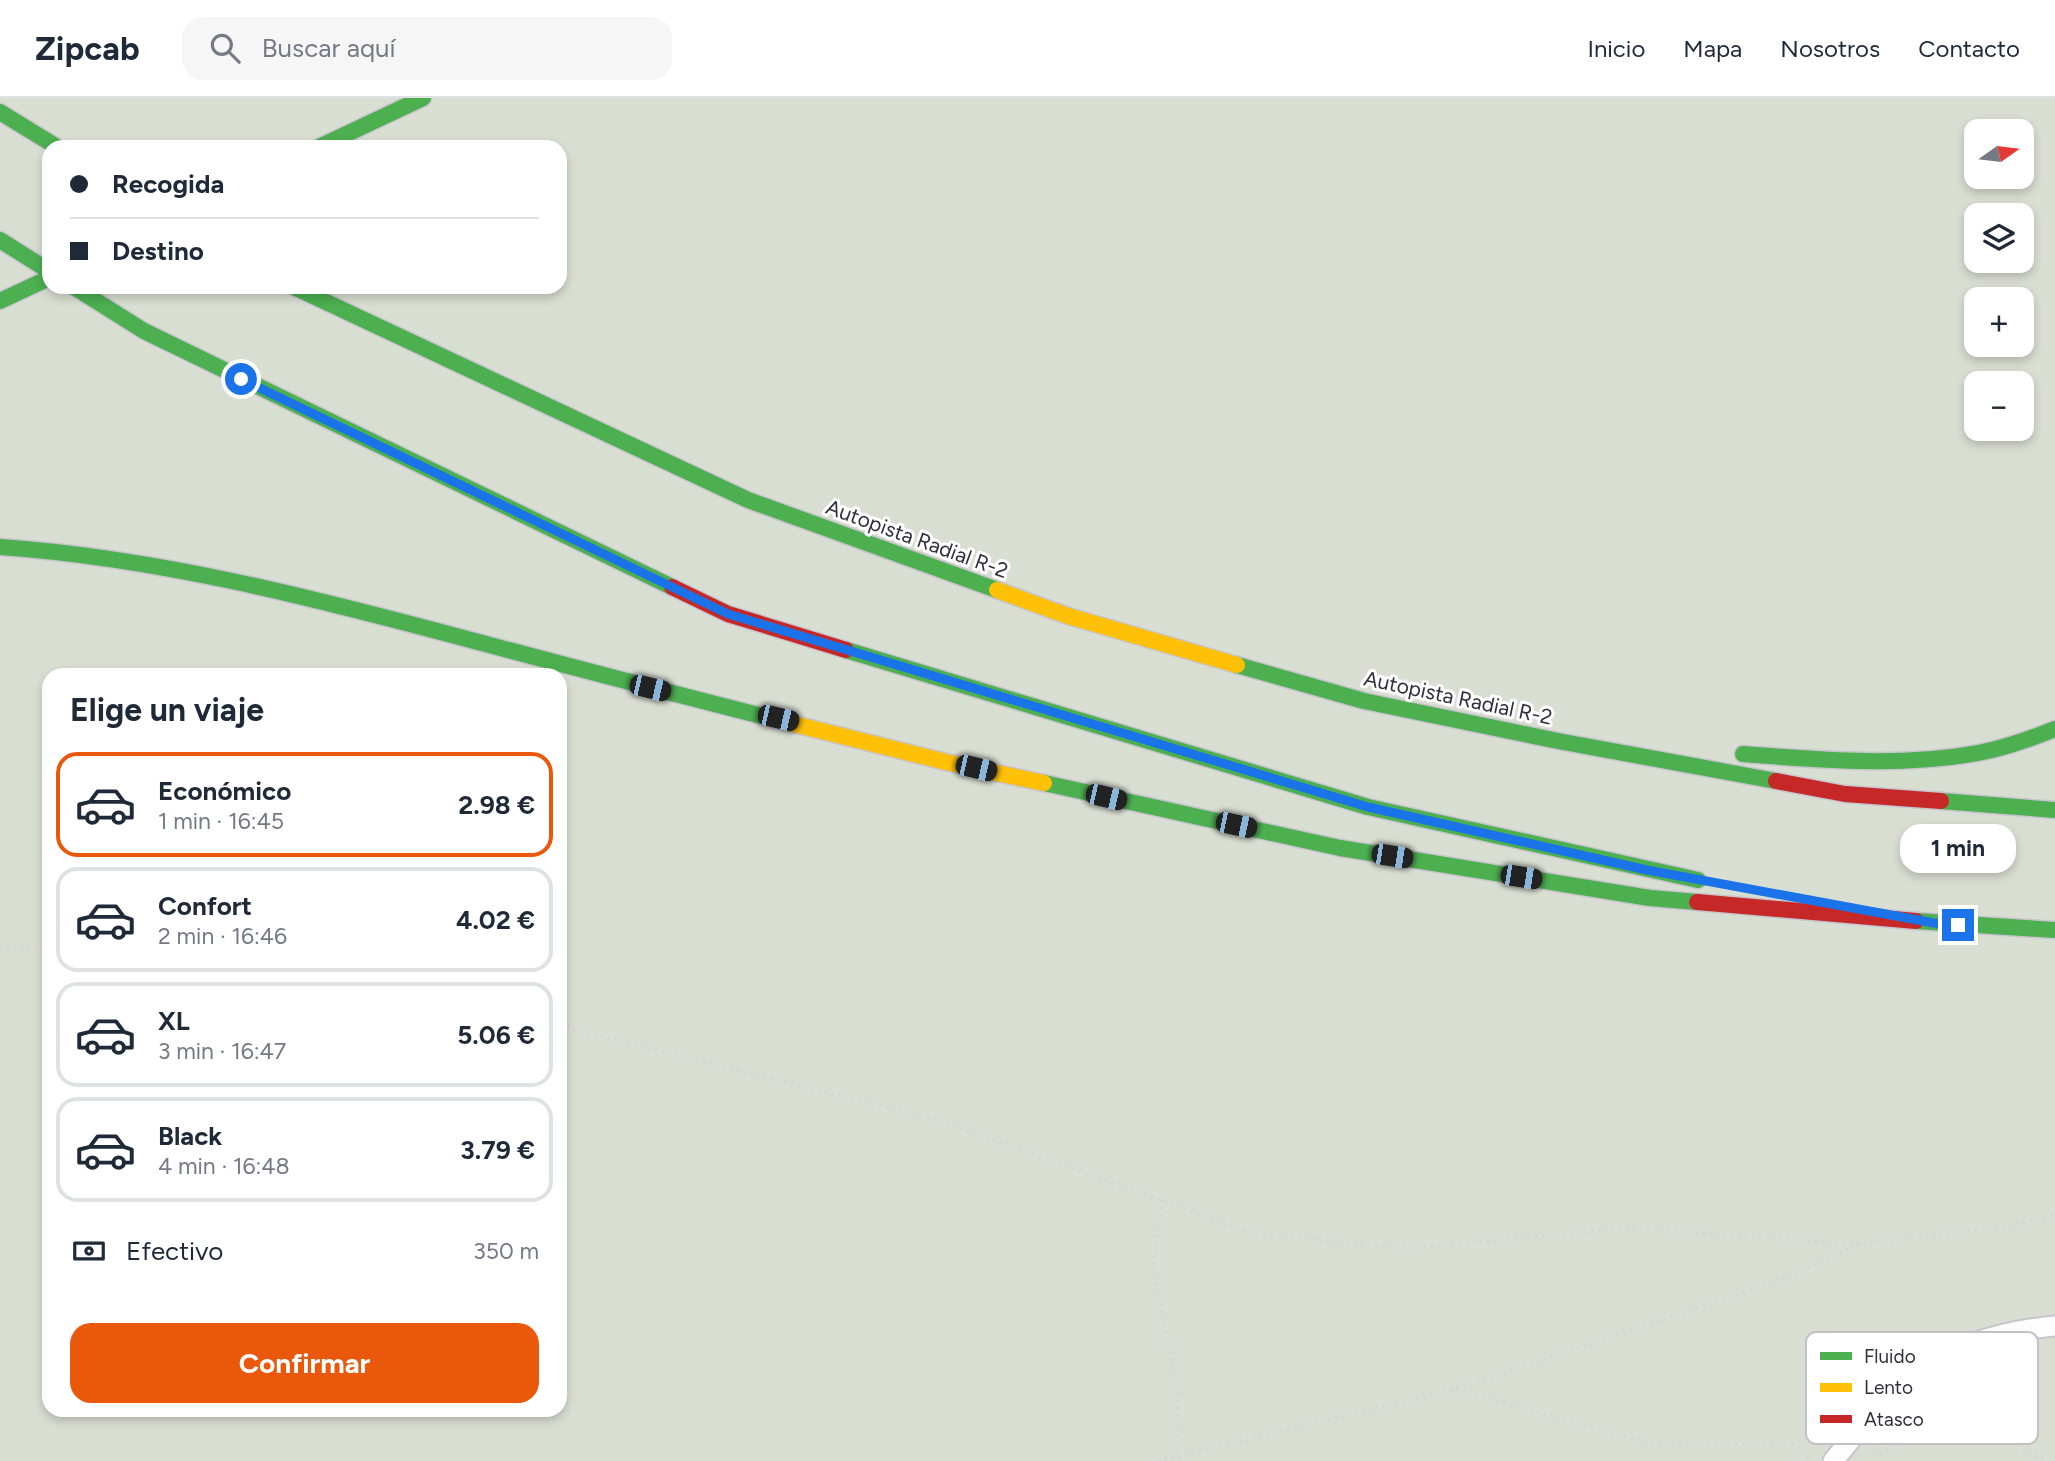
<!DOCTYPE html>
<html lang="es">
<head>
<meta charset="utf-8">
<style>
	body { margin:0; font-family:Figtree,sans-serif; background:#f6f6f7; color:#1f2937; height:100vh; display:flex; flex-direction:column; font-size:26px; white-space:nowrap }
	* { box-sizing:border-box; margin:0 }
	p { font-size:23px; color:#747a83 }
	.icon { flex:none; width:38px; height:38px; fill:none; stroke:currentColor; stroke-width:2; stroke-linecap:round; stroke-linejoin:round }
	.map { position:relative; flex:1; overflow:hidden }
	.details { position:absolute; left:42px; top:570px; width:525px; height:749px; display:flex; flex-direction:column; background:#fff; border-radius:21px; box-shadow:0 4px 10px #0003 }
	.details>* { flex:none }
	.banner { position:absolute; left:42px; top:42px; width:525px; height:154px; border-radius:21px; box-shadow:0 4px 10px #0003; display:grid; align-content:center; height:154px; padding:0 28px; background:#fff }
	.needle { width:46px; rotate:76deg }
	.controls { position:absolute; left:1964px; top:21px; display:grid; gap:14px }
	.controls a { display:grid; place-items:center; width:70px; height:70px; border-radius:14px; background:#fff; box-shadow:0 4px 10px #0003; font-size:35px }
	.end { position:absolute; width:32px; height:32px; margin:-16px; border:9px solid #1a73e8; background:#fff; box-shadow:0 0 0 4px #fff }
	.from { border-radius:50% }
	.bubble { position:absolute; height:49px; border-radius:21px; background:#fff; box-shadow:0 4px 10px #0003; font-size:23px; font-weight:700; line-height:49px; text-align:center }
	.car { position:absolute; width:21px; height:42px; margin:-21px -10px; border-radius:9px; box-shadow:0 0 5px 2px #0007; background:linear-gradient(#222 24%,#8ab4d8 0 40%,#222 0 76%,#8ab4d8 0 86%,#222 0) }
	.banner b { display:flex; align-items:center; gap:24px; height:66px; font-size:26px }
	.banner b+b { border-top:2px solid #e0e1e3 }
	.banner i { width:18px; height:18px; background:#1f2937 }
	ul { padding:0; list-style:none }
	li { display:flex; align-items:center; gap:21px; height:105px; margin:0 14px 10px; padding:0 14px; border:4px solid #e0e1e3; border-radius:21px }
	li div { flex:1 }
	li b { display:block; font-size:26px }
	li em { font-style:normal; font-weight:700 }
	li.on { border-color:#ea580c }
	li>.icon { width:63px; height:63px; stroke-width:1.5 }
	h2 { padding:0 28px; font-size:32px; line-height:84px }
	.pay { display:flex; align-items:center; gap:18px; height:77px; padding:0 28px; font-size:26px }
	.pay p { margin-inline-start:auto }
	.primary-button { display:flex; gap:14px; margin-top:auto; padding:14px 28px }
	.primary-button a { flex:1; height:80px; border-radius:21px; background:#ea580c; color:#fff; font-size:28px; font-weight:700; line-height:80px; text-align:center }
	header { display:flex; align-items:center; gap:42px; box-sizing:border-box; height:98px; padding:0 35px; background:#fff; border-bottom:2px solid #e0e1e3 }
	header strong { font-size:33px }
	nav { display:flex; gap:38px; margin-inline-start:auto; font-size:24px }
	.search { width:490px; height:63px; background:#f6f6f7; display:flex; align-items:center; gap:18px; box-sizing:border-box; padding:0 24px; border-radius:21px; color:#747a83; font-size:26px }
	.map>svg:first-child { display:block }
	.green { fill:#d9ded2; fill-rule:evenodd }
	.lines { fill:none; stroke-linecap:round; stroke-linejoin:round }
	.lane-casing { stroke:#c7c4cc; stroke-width:23 }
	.fast-casing { stroke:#c7c4cc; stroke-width:19 }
	.slow-casing { stroke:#c7c4cc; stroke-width:19 }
	.jam-casing { stroke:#c7c4cc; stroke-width:19 }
	.path { stroke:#d6d4d8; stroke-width:4.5; stroke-dasharray:2 5; stroke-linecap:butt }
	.lane { stroke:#fefdfe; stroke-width:19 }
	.fast { stroke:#4caf50; stroke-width:16 }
	.slow { stroke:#ffc107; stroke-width:16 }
	.jam { stroke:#c62828; stroke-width:16 }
	.route { stroke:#1a73e8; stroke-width:9 }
	.labels { text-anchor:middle; stroke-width:6; stroke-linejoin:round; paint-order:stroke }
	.street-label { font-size:21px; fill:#322e3c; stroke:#fff }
	.key { fill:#fff; stroke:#c2c0c4; stroke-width:2 }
	.key-label { font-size:19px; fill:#322e3c }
</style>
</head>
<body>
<header>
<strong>Zipcab</strong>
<div class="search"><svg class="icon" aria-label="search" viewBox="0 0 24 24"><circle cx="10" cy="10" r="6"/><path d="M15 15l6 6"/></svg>Buscar aquí</div>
<nav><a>Inicio</a><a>Mapa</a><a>Nosotros</a><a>Contacto</a></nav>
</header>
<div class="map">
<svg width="2055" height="1363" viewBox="0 0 2055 1363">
	<rect width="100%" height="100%" fill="#f6f4f9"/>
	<path class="green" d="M0 0H2055V1363H0ZM1976 33H2021V79H1976ZM49 49H560V189H49ZM1976 117H2021V163H1976ZM1976 201H2021V247H1976ZM1976 285H2021V331H1976ZM49 578H560V1312H49Z"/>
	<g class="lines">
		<g class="lane-casing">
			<path id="lane" d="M1833 1363C1853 1340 1874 1310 1896 1289 1939 1251 1999 1233 2055 1228"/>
		</g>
		<g class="fast-casing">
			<g id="fast">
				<polyline points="0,14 57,49"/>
				<polyline points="319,49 423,0"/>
				<polyline points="0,142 49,173"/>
				<polyline points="74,189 144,233 672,489"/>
				<polyline points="294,189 748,402 997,492"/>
				<polyline points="0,203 49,180"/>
				<path d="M0 449C159 460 313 500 467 541 576 570 685 599 794 626"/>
				<polyline points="846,552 1368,709 1698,782"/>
				<polyline points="1237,567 1364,603 1558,643 1776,683"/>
				<path d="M1743 656C1821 662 1901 669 1978 655 2005 650 2030 641 2055 631"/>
				<polyline points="1044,685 1340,750 1650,800 1697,804"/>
				<polyline points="1941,703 2055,712"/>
				<polyline points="1916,823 2055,832"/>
			</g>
		</g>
		<g class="slow-casing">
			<g id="slow">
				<polyline points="997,492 1068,518 1237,567"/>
				<polyline points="794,626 950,665 1044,685"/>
			</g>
		</g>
		<g class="jam-casing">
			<g id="jam">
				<polyline points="672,489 728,516 846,552"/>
				<polyline points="1776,683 1845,696 1941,703"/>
				<polyline points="1697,804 1916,823"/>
			</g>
		</g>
		<g class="path">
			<polyline points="0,849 49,850"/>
			<polyline points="560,928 939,1022 1255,1136 1410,1150 1634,1130 1861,1146 2014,1127 2055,1117"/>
			<polyline points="1162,1102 1153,1171 1179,1298 1176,1359"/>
			<polyline points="1456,1291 1656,1347 1795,1346 1808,1360"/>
			<polyline points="1873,1357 1913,1342 2003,1342 2047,1363"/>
			<polyline points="1158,1363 1455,1291 1772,1185 1860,1146"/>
		</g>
		<use href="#lane" class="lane"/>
		<use href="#fast" class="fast"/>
		<use href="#slow" class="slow"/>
		<use href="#jam" class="jam"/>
	</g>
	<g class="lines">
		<polyline class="route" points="241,281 728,516 1368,709 1647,772 1934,825 1958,827"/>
	</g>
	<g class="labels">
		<g class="street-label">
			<text transform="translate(917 441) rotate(20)" y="7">Autopista Radial R-2</text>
			<text transform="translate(1458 600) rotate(12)" y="7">Autopista Radial R-2</text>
		</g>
	</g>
	<rect x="1806" y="1234" width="232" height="112" rx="10" class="key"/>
	<rect x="1820" y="1254" width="32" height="8" fill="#4caf50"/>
	<rect x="1820" y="1285" width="32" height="9" fill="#ffc107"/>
	<rect x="1820" y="1317" width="32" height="8" fill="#c62828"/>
	<g class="key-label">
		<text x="1864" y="1265">Fluido</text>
		<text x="1864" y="1296">Lento</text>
		<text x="1864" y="1328">Atasco</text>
	</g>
</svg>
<div class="controls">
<a><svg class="needle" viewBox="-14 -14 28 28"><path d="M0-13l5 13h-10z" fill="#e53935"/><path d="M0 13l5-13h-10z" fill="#747a83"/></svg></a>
<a><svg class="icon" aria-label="layers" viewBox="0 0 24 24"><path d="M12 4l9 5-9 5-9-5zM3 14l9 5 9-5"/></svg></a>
<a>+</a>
<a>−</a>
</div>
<i class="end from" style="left:241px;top:281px"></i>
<i class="end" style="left:1958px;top:827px"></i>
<div class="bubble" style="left:1900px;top:726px;width:116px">1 min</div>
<i class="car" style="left:650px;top:590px;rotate:103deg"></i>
<i class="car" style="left:778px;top:620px;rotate:103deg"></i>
<i class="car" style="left:976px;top:670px;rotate:103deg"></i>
<i class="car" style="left:1106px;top:699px;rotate:103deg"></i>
<i class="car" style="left:1236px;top:727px;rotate:102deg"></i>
<i class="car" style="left:1392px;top:758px;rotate:99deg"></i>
<i class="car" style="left:1521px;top:779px;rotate:99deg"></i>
<div class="banner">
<b><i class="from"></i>Recogida</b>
<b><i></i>Destino</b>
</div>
<section class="details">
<h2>Elige un viaje</h2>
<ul>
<li class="on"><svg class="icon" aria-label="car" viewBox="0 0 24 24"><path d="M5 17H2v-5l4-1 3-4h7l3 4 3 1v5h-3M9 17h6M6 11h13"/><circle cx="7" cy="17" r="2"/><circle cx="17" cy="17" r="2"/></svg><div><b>Económico</b><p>1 min · 16:45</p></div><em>2.98 €</em></li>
<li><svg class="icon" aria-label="car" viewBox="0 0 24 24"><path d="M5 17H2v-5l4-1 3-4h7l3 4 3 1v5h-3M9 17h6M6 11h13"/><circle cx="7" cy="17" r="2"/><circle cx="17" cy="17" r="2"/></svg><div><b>Confort</b><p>2 min · 16:46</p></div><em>4.02 €</em></li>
<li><svg class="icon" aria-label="car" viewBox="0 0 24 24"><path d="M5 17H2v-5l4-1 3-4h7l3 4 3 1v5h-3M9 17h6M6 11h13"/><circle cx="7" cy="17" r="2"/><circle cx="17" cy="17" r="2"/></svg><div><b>XL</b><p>3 min · 16:47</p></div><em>5.06 €</em></li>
<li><svg class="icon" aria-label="car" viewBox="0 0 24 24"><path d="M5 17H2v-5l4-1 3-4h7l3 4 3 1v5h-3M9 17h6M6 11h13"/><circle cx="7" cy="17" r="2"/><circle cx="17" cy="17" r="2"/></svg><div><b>Black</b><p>4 min · 16:48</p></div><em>3.79 €</em></li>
</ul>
<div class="pay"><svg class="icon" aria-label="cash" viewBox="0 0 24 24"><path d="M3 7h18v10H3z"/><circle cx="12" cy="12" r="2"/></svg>Efectivo<p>350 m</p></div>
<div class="primary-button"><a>Confirmar</a></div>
</section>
</div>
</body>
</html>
